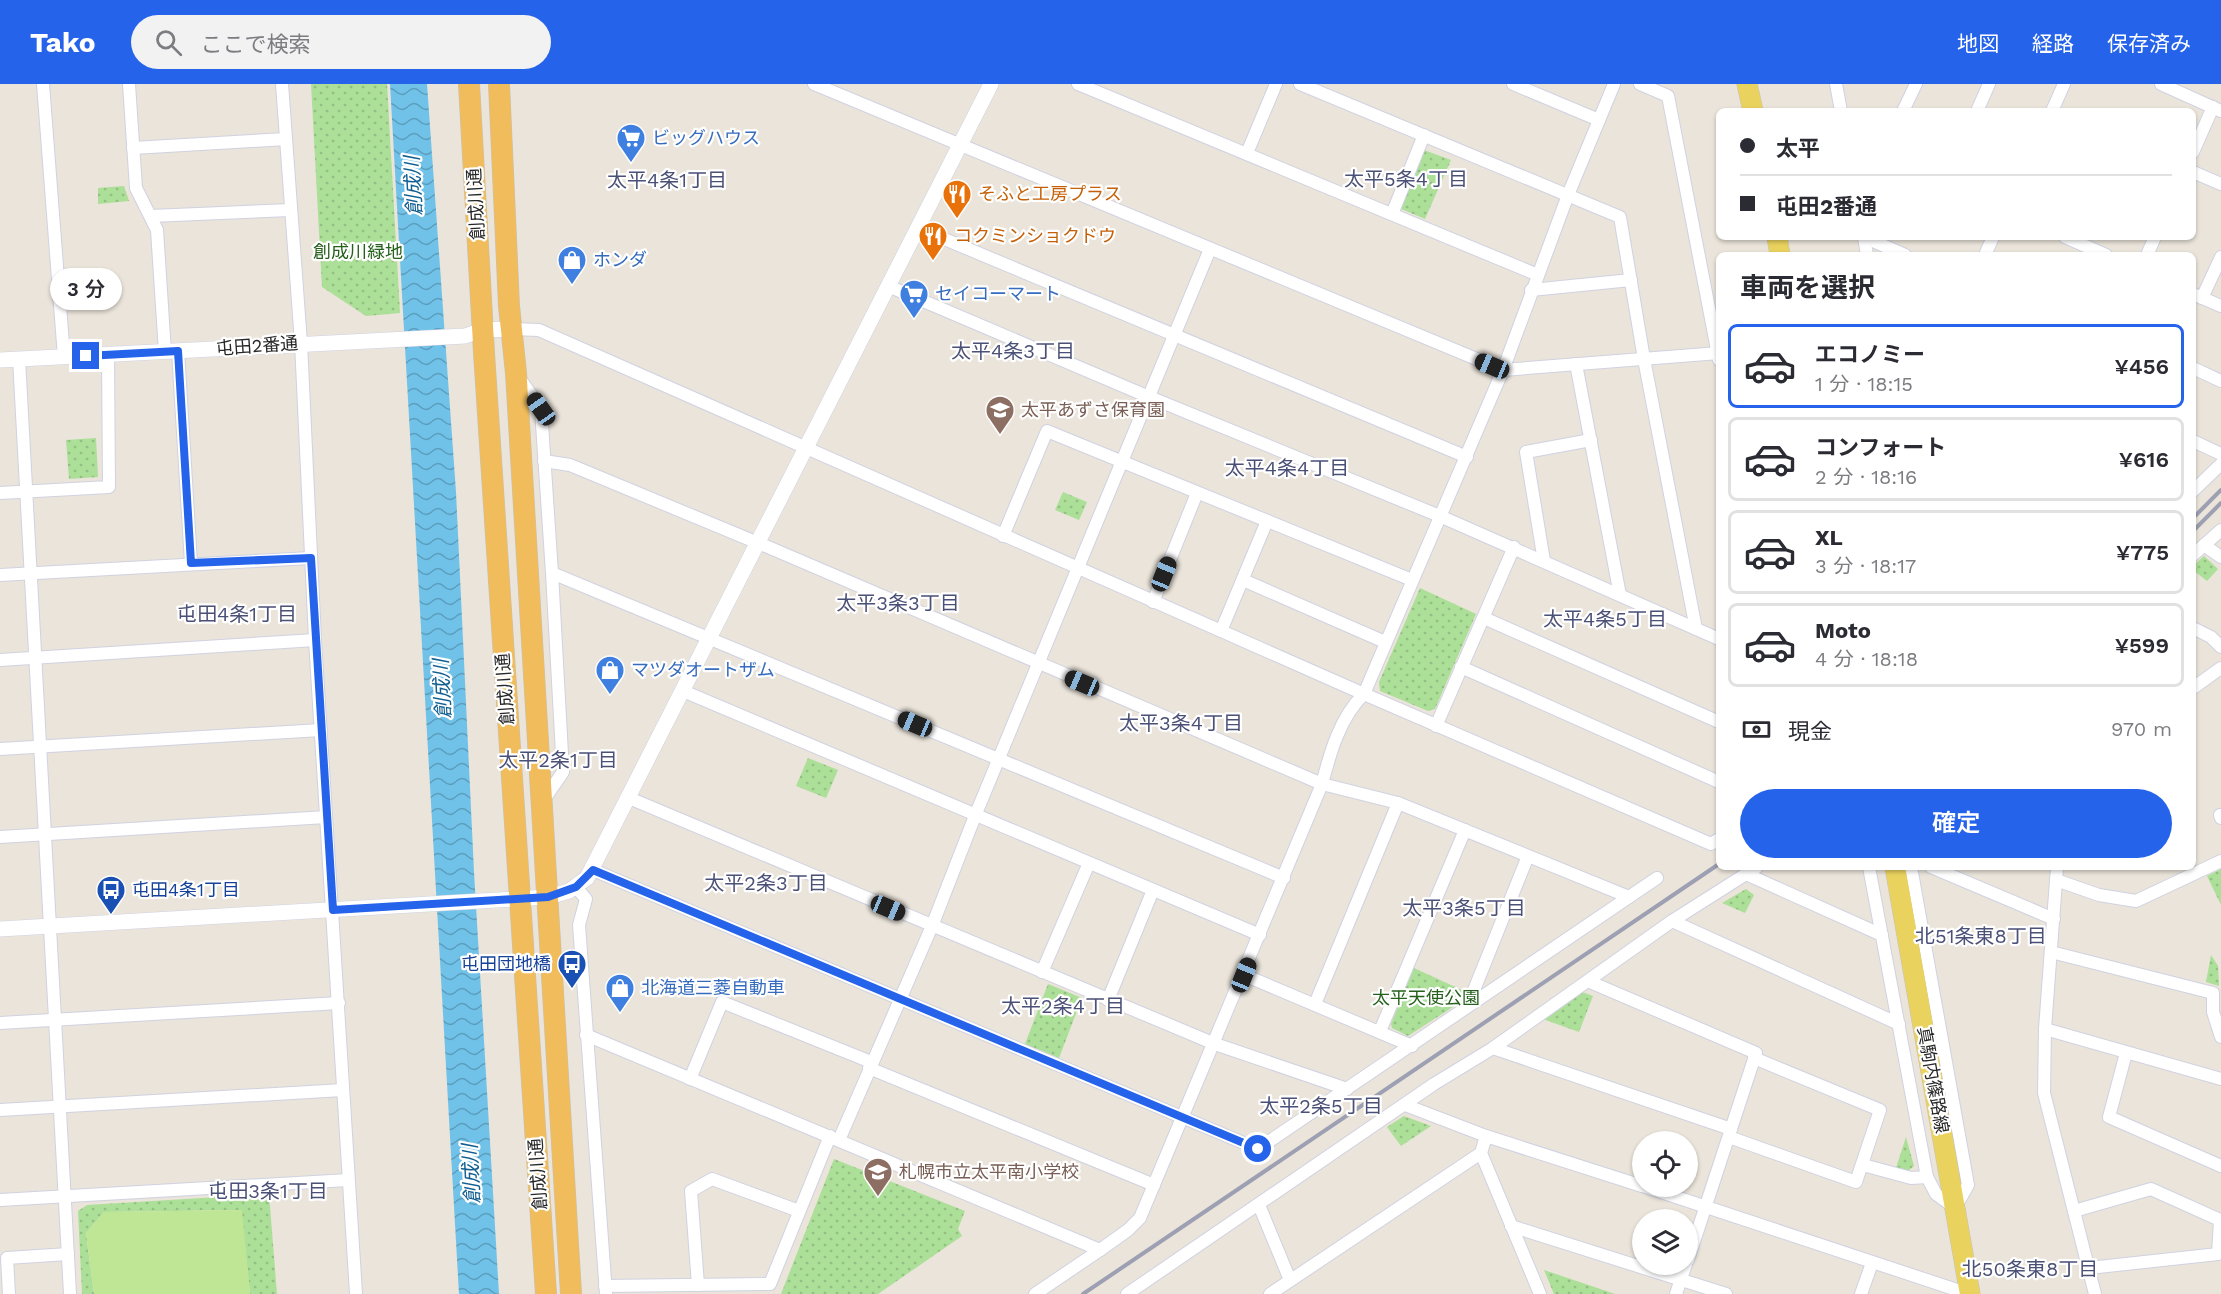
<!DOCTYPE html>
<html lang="ja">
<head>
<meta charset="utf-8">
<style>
	body { margin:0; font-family:"Work Sans","Noto Sans JP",sans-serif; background:#f2f2f3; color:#2b2b33; height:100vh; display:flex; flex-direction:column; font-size:22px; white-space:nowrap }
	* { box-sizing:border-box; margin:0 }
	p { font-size:20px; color:#7c7c81 }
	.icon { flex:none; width:33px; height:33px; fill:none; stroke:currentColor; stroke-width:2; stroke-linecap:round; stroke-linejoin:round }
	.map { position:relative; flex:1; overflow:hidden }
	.drawer { position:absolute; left:1716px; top:168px; width:480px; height:618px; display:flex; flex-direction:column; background:#fff; border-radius:9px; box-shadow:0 2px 4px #0004 }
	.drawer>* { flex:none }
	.guide { position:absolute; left:1716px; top:24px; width:480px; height:132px; border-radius:9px; box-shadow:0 2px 4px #0004; display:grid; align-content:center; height:132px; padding:0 24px; background:#fff }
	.fabs { position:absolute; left:1632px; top:1047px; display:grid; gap:12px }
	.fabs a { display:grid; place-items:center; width:66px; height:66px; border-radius:50%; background:#fff; box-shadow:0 2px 4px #0004; font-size:30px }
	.end { position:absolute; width:27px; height:27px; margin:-14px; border:8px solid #2563eb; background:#fff; box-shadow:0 0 0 3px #fff }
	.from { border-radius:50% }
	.bubble { position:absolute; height:42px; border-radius:21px; background:#fff; box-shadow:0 2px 4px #0004; font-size:20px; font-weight:600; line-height:42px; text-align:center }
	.car { position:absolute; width:18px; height:36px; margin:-18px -9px; border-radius:8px; box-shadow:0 0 4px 2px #0007; background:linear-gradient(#222 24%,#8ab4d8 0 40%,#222 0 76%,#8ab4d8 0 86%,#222 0) }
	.guide b { display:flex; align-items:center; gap:21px; height:57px; font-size:22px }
	.guide b+b { border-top:2px solid #e1e1e2 }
	.guide i { width:15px; height:15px; background:#2b2b33 }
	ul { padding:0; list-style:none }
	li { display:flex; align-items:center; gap:18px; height:84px; margin:0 12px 9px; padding:0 12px; border:3px solid #e1e1e2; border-radius:9px }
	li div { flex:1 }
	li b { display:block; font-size:22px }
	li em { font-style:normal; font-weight:600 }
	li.selected { border-color:#2563eb }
	li>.icon { width:54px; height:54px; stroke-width:1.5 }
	h2 { padding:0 24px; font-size:27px; line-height:72px }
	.pay { display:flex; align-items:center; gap:15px; height:66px; padding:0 24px; font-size:22px }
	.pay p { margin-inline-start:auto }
	.primary-button { display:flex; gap:12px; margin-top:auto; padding:12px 24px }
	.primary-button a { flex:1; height:69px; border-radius:36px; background:#2563eb; color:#fff; font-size:24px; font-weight:600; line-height:69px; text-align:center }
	header { display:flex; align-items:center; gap:36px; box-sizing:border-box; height:84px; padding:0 30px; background:#2563eb; color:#fff }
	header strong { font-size:28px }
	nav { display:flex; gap:33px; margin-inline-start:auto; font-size:21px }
	.search { width:420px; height:54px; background:#f2f2f3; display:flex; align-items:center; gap:15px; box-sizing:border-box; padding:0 21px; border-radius:33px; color:#7c7c81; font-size:22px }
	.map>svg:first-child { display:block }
	.park { fill:url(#park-dots) }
	.pitch { fill:#bfe694 }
	.water { fill:url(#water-waves) }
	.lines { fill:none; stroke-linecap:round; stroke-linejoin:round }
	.minor-casing { stroke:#d0d2e1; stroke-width:14 }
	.tertiary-casing { stroke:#d0d2e1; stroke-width:16 }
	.primary-casing { stroke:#c3c3c3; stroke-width:21 }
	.trunk-casing { stroke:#c3c3c3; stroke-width:22 }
	.minor { stroke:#fff; stroke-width:12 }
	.tertiary { stroke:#fff; stroke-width:15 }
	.primary { stroke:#ead25f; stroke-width:20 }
	.trunk { stroke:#f0bc5c; stroke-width:21 }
	.rail { stroke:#9d9fb2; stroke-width:4 }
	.route { stroke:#2563eb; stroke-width:8 }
	.labels { text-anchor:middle; stroke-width:4.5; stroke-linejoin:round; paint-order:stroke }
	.shop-label { font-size:18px; fill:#366cbe; stroke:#fff; text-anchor:start }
	.food-label { font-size:18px; fill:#c56008; stroke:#fff; text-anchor:start }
	.street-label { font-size:18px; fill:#282828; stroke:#fff }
	.park-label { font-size:18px; fill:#26611c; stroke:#fff }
	.education-label { font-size:18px; fill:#785e54; stroke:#fff; text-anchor:start }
	.transit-label { font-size:18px; fill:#164399; stroke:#fff; text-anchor:start }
	.neighbourhood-label { font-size:20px; fill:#4b5077; stroke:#fff }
	.water-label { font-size:20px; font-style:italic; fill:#125f92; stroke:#fff }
</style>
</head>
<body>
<header>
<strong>Tako</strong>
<div class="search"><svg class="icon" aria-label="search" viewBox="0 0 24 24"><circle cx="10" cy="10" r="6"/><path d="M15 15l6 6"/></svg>ここで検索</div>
<nav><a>地図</a><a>経路</a><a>保存済み</a></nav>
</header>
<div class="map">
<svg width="2221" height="1210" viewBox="0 0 2221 1210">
	<defs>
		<pattern id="park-dots" width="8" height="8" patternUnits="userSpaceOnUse" patternTransform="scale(1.5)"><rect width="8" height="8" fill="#acdf98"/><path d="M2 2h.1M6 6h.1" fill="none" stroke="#94bf83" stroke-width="1.8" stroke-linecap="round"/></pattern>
		<pattern id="water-waves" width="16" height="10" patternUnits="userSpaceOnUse" patternTransform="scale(1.5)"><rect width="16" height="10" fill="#70c2e9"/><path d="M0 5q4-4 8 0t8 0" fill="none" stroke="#5c9ebd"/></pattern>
	</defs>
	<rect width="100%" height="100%" fill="#eae4da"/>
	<g class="park">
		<polygon points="311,0 387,0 400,229 366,232 322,203"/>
		<polygon points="1424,66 1451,76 1425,135 1399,124"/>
		<polygon points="124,102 129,117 98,120 98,104"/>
		<polygon points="96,354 98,393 69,395 66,356"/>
		<polygon points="1063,408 1087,418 1079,436 1055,426"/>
		<polygon points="2204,472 2218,485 2207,497 2193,486 2193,482"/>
		<polygon points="1420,504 1476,530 1435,625 1428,627 1380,607 1379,598"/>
		<polygon points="808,674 838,686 826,714 796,702"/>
		<polygon points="2221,785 2221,821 2207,792"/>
		<polygon points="1746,805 1754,811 1745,829 1722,819"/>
		<polygon points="2211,871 2218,882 2219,902 2206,898"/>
		<polygon points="1414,884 1464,907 1459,919 1408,952 1392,944 1391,940"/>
		<polygon points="1048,900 1082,914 1059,974 1025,960"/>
		<polygon points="1582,908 1593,912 1579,948 1540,934"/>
		<polygon points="1404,1032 1431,1042 1401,1062 1387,1043"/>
		<polygon points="1906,1053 1914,1082 1908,1087 1896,1084"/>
		<polygon points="834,1075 965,1127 958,1145 962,1152 878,1210 781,1210"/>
		<polygon points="269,1110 277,1210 250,1210 241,1126 104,1128 86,1149 94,1210 82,1210 78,1127 87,1121"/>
		<polygon points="1544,1186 1615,1210 1554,1210"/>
	</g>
	<polygon class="pitch" points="242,1126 250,1210 94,1210 86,1149 104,1128"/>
	<polygon class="water" points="390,0 427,0 456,408 474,788 499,1210 459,1210"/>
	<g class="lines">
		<g class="minor-casing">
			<g id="minor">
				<polyline points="43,0 64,273"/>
				<polyline points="129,0 136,104 157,146 165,268"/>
				<polyline points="282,0 301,259 315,556 356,1210"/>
				<polyline points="814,0 1503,286 1719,269"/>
				<polyline points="1078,0 1538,191"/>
				<polyline points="1300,0 1620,133 1644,275 1696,545"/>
				<polyline points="1513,0 1599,36"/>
				<polyline points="1640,0 1668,12 1719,276"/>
				<polyline points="1836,0 1841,27"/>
				<polyline points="2161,0 2221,27"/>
				<polyline points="1903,27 1916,0"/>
				<polyline points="1977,27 1989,0"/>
				<polyline points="2052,27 2064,0"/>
				<polyline points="133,64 286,55"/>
				<polyline points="2193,68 2213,23"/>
				<polyline points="1247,69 1276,0"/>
				<polyline points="2193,88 2221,100"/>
				<polyline points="1392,130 1424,51"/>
				<polyline points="151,132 290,126"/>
				<polyline points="918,144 1467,373"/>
				<polyline points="1864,153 1905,171"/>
				<polyline points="1864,153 1867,171"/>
				<polyline points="2065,153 2106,171"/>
				<polyline points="1985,171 1993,153"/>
				<polyline points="2147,171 2155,153"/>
				<polyline points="888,202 1142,310 1442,433 1719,555"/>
				<polyline points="1531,206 1631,196"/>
				<polyline points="2193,210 2221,222"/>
				<polyline points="2202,214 2221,173"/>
				<polyline points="512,245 539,246 1364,610 1503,286 1568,111 1614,0"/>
				<polyline points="178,267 191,479"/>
				<polyline points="19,275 70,1210"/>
				<polyline points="1576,280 1620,511"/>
				<polyline points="2193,284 2221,297"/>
				<polyline points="518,292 541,325 552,489 563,688 543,717"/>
				<polyline points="2193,357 2221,370"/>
				<polyline points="544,377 570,381 775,466 1322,700 1398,719 1629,813"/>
				<polyline points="2193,407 2221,380"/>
				<polyline points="0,409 109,403 108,271"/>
				<polyline points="1003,452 1047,347 1412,496"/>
				<polyline points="2204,461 2221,473"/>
				<polyline points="2193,471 2221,446"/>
				<polyline points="1544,477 1526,368 1591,356"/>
				<polyline points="552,489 1284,794"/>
				<polyline points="0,491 311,474"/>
				<polyline points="1243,496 1385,558"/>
				<polyline points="1153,518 1197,409"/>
				<polyline points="1484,534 1719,638"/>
				<polyline points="2193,544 2211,553 2221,563"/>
				<polyline points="1221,547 1267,437"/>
				<polyline points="0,576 315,556"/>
				<polyline points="1461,583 1719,698"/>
				<polyline points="2193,604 2221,584"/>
				<polyline points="683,607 1260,851"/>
				<polyline points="1436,642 1514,463"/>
				<polyline points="0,665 321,646"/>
				<polyline points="629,714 1215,960 1347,1005"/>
				<polyline points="2220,731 2221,734"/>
				<polyline points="0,753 326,733"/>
				<polyline points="1869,783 1927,1093 1936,1110 1955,1124 1968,1101 1911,783"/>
				<polyline points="1931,783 2054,835"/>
				<polyline points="2057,783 2045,945 2044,1009 2095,1210"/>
				<polyline points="593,786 1258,1065 1657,794"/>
				<polyline points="1746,790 1882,851"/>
				<polyline points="2056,796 2099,811 2136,817 2221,777"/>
				<polyline points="576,803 586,815 579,841 606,1210"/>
				<polyline points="1672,837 1899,940"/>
				<polyline points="2051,868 2213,909 2213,928 2221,953"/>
				<polyline points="1042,888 1089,779"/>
				<polyline points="1244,891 1412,962"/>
				<polyline points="1590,898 1756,969 1688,1176"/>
				<polyline points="1108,916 1153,806"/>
				<polyline points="1315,920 1398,719"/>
				<polyline points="1468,921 1528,772"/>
				<polyline points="0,939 339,919"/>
				<polyline points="2045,945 2221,995"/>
				<polyline points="1380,947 1465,746"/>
				<path d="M586 951 1100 1166 1128 1146 1140 1134 1322 700C1330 669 1340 633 1364 610L1711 760 1719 755"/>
				<polyline points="1493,964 1731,1045"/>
				<polyline points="2126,969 2109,1033 2221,1082"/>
				<polyline points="869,984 1154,1101"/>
				<polyline points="690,995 722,918 871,978"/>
				<polyline points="1405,1021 1486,1052 1642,1102"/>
				<polyline points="0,1026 343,1006"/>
				<polyline points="1486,1052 1481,1069 1540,1210"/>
				<polyline points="1729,1053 1856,1098 1880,1026 1754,974"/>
				<polyline points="839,1056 932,842 975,732 1210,165"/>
				<polyline points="1863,1081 1911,1094 1927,1093"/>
				<polyline points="1643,1102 1969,1210"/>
				<polyline points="0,1116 348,1096"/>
				<polyline points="1259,1121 1290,1196"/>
				<polyline points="2074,1127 2151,1105 2220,1136 2218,1170 2089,1184"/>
				<polyline points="1511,1142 1726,1210"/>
				<polyline points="698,1201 691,1107 712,1095 799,1127"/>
				<polyline points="605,1202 770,1200 830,1052"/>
				<polyline points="9,1210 7,1174 68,1170"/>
				<polyline points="1035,1210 1100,1166"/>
				<polyline points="1127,1210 1434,1000 1493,964 1672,837 1757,783"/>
				<polyline points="1270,1210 1481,1069"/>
				<polyline points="1676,1210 1686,1180"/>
				<polyline points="1861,1210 1872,1179"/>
			</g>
		</g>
		<g class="tertiary-casing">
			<g id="tertiary">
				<polyline points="0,276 465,252 483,246 512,245"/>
				<polyline points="0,845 548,813 569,807 587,794 991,0"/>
			</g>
		</g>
		<g class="primary-casing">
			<g id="primary">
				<polyline points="1747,0 1753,27"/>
				<polyline points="1777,153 1780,171"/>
				<polyline points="1895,783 1970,1210"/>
			</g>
		</g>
		<g class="trunk-casing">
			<g id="trunk">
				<polyline points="469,0 484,269 546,1210"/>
				<polyline points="499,0 509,222 516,289 571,1210"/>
			</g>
		</g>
		<use href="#minor" class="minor"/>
		<use href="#tertiary" class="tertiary"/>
		<use href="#primary" class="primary"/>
		<use href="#trunk" class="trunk"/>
		<g class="rail">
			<polyline points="2193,434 2221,406"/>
			<polyline points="2193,447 2221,419"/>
			<polyline points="1083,1210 1719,780"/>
		</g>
	</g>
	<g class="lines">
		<polyline class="route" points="86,272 178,267 191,479 311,474 333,826 548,813 576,803 593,786 1258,1065"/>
	</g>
	<defs>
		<g id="supermarket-pin" transform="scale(1.5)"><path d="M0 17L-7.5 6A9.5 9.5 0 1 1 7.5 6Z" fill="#3f7fe0" stroke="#fff"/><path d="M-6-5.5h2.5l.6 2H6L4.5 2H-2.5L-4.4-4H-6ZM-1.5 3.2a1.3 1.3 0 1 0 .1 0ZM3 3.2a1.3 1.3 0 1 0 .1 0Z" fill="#fff"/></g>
		<g id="restaurant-pin" transform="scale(1.5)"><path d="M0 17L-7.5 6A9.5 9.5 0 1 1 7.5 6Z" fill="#e8710a" stroke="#fff"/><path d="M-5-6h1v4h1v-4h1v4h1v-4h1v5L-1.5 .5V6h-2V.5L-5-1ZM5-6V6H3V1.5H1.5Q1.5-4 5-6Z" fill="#fff"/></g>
		<g id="shop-pin" transform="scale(1.5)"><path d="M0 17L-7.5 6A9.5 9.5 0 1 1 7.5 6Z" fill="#3f7fe0" stroke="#fff"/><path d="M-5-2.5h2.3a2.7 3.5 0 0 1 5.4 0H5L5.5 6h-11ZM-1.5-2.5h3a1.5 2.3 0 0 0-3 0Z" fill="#fff"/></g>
		<g id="school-pin" transform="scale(1.5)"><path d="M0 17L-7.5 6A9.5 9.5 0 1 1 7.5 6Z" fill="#8d6e63" stroke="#fff"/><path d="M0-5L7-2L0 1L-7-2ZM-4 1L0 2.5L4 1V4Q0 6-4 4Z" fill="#fff"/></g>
		<g id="bus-pin" transform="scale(1.5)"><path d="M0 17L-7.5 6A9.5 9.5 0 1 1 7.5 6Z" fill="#1a4fb4" stroke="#fff"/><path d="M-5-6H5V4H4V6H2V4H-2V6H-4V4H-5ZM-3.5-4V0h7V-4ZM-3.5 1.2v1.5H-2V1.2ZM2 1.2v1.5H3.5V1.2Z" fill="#fff"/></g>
	</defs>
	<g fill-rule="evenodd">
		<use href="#supermarket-pin" x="631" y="54"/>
		<use href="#restaurant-pin" x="957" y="110"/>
		<use href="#restaurant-pin" x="933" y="152"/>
		<use href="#shop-pin" x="572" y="176"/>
		<use href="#supermarket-pin" x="914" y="210"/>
		<use href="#school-pin" x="1000" y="326"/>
		<use href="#shop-pin" x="610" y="586"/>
		<use href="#bus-pin" x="111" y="806"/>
		<use href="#bus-pin" x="572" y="880"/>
		<use href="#shop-pin" x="620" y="904"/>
		<use href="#school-pin" x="878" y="1088"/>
	</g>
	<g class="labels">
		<g class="shop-label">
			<text x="652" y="60">ビッグハウス</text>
			<text x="593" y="182">ホンダ</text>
			<text x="935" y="216">セイコーマート</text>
			<text x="631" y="592">マツダオートザム</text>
			<text x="641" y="910">北海道三菱自動車</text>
		</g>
		<g class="food-label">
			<text x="978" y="116">そふと工房プラス</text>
			<text x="954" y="158">コクミンショクドウ</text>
		</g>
		<g class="street-label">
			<text transform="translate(476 120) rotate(-93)" y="6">創成川通</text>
			<text transform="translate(257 262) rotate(-4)" y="6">屯田2番通</text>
			<text transform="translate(505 605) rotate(-94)" y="6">創成川通</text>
			<text transform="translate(1933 996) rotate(80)" y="6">真駒内篠路線</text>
			<text transform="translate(538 1090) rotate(-94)" y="6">創成川通</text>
		</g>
		<g class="park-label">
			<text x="358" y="174">創成川緑地</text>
			<text x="1426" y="920">太平天使公園</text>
		</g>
		<g class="education-label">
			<text x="1021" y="332">太平あずさ保育園</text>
			<text x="899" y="1094">札幌市立太平南小学校</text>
		</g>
		<g class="transit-label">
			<text x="132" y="812">屯田4条1丁目</text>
			<text x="551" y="886" text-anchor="end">屯田団地橋</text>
		</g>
		<g class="neighbourhood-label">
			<text x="1406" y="102">太平5条4丁目</text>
			<text x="667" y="103">太平4条1丁目</text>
			<text x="1013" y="274">太平4条3丁目</text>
			<text x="1287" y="391">太平4条4丁目</text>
			<text x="898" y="526">太平3条3丁目</text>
			<text x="237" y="537">屯田4条1丁目</text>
			<text x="1605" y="542">太平4条5丁目</text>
			<text x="1181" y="646">太平3条4丁目</text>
			<text x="558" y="683">太平2条1丁目</text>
			<text x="766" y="806">太平2条3丁目</text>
			<text x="1464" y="831">太平3条5丁目</text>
			<text x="1981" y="859">北51条東8丁目</text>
			<text x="1063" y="929">太平2条4丁目</text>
			<text x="1321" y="1029">太平2条5丁目</text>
			<text x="268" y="1114">屯田3条1丁目</text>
			<text x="2030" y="1192">北50条東8丁目</text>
		</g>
		<g class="water-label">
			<text transform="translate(413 102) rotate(-93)" y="7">創成川</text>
			<text transform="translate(442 605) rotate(-93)" y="7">創成川</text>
			<text transform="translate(471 1090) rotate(-93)" y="7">創成川</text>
		</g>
	</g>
</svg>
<div class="fabs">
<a><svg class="icon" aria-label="locate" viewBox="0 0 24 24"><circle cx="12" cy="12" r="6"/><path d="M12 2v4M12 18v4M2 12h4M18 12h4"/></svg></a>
<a><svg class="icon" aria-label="layers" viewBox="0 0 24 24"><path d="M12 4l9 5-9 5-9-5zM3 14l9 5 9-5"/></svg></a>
</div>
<i class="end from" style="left:1258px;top:1065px"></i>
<i class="end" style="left:86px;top:272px"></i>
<div class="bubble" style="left:50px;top:184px;width:72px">3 分</div>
<i class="car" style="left:1492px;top:282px;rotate:293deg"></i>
<i class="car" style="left:541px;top:325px;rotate:325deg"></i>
<i class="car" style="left:1164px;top:490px;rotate:22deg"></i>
<i class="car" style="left:1082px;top:599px;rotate:293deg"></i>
<i class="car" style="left:915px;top:640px;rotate:293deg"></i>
<i class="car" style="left:888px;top:824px;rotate:113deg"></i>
<i class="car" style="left:1244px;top:891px;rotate:22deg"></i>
<div class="guide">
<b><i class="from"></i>太平</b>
<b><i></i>屯田2番通</b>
</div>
<section class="drawer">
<h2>車両を選択</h2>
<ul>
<li class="selected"><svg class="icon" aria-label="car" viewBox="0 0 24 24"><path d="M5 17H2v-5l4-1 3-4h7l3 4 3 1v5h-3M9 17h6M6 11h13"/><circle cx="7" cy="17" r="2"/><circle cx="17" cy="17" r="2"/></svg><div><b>エコノミー</b><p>1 分 · 18:15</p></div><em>¥456</em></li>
<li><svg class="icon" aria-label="car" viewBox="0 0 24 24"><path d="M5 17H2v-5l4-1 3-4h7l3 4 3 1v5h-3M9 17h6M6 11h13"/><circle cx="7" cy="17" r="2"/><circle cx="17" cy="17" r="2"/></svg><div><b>コンフォート</b><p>2 分 · 18:16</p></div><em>¥616</em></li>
<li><svg class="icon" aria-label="car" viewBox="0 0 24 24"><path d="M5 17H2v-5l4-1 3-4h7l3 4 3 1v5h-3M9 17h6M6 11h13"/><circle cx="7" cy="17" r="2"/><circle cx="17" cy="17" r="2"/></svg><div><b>XL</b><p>3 分 · 18:17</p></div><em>¥775</em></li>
<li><svg class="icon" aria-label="car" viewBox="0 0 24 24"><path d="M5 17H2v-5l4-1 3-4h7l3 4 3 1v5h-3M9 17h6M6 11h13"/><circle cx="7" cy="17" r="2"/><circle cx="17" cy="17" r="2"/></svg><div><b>Moto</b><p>4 分 · 18:18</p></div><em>¥599</em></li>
</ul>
<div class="pay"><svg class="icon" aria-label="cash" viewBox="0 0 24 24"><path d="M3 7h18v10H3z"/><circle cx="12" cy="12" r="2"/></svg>現金<p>970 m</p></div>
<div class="primary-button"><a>確定</a></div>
</section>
</div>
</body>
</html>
